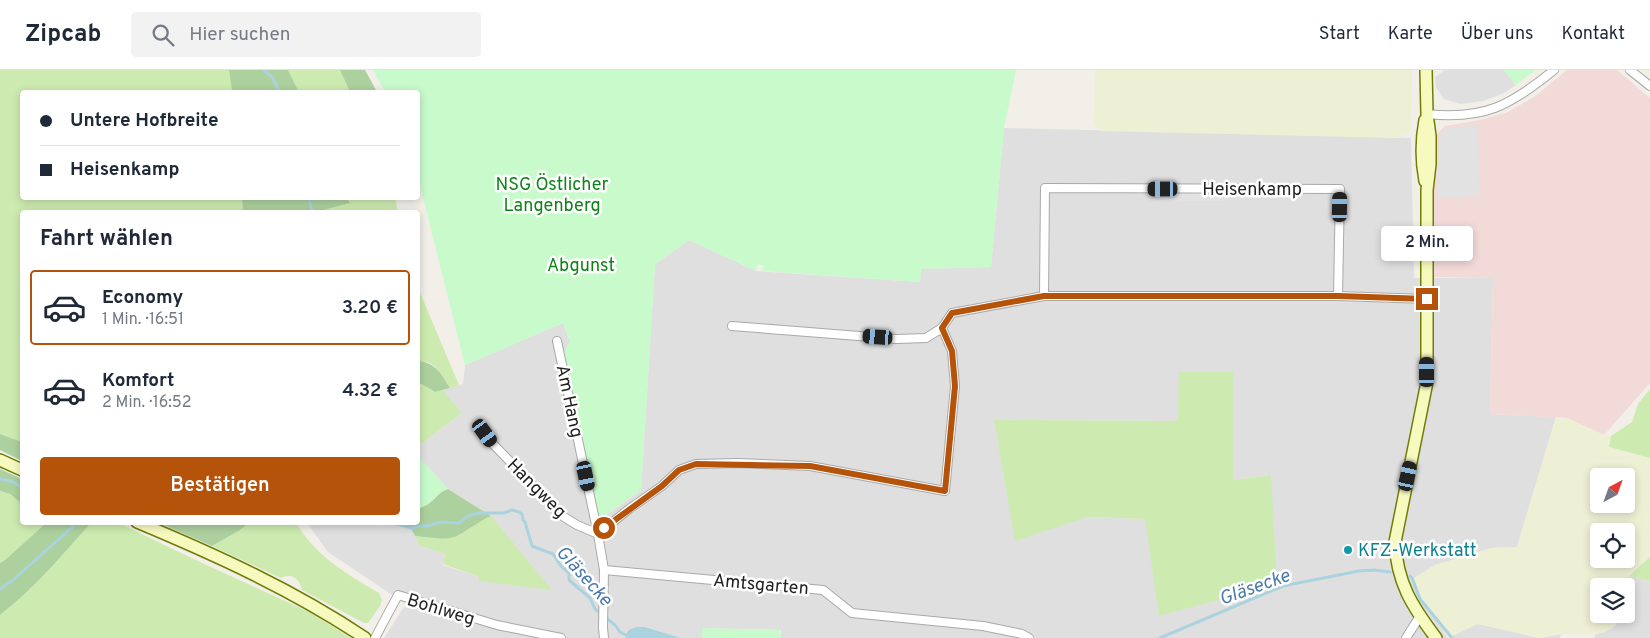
<!DOCTYPE html>
<html lang="de">
<head>
<meta charset="utf-8">
<style>
	body { margin:0; font-family:Overpass,sans-serif; background:#f2f2f3; color:#1f2937; height:100vh; display:flex; flex-direction:column; font-size:19px; white-space:nowrap }
	* { box-sizing:border-box; margin:0 }
	p { font-size:16px; color:#747a83 }
	.icon { flex:none; width:28px; height:28px; fill:none; stroke:currentColor; stroke-width:2; stroke-linecap:round; stroke-linejoin:round }
	.map { position:relative; flex:1; overflow:hidden }
	.sheet { position:absolute; left:20px; top:140px; width:400px; height:315px; display:flex; flex-direction:column; background:#fff; border-radius:5px; box-shadow:0 2px 8px #0003 }
	.sheet>* { flex:none }
	.top-card { position:absolute; left:20px; top:20px; width:400px; height:110px; border-radius:5px; box-shadow:0 2px 8px #0003; display:grid; align-content:center; height:110px; padding:0 20px; background:#fff }
	.needle { width:32px; rotate:41deg }
	.fabs { position:absolute; left:1590px; top:398px; display:grid; gap:10px }
	.fabs a { display:grid; place-items:center; width:45px; height:45px; border-radius:5px; background:#fff; box-shadow:0 2px 8px #0003; font-size:25px }
	.end { position:absolute; width:22px; height:22px; margin:-11px; border:6px solid #b45309; background:#fff; box-shadow:0 0 0 2px #fff }
	.from { border-radius:50% }
	.bubble { position:absolute; height:35px; border-radius:5px; background:#fff; box-shadow:0 2px 8px #0003; font-size:16px; font-weight:600; line-height:35px; text-align:center }
	.car { position:absolute; width:15px; height:30px; margin:-15px -8px; border-radius:6px; box-shadow:0 0 4px 1px #0007; background:linear-gradient(#222 24%,#8ab4d8 0 40%,#222 0 76%,#8ab4d8 0 86%,#222 0) }
	.top-card b { display:flex; align-items:center; gap:18px; height:48px; font-size:19px }
	.top-card b+b { border-top:1px solid #e0e1e3 }
	.top-card i { width:12px; height:12px; background:#1f2937 }
	ul { padding:0; list-style:none }
	li { display:flex; align-items:center; gap:15px; height:75px; margin:0 10px 8px; padding:0 10px; border:2px solid transparent; border-radius:5px }
	li div { flex:1 }
	li b { display:block; font-size:19px }
	li em { font-style:normal; font-weight:600 }
	li.active { border-color:#b45309 }
	li>.icon { width:45px; height:45px; stroke-width:1.5 }
	h2 { padding:0 20px; font-size:22px; line-height:60px }
	.cta { display:flex; gap:10px; margin-top:auto; padding:10px 20px }
	.cta a { flex:1; height:58px; border-radius:5px; background:#b45309; color:#fff; font-size:20px; font-weight:600; line-height:58px; text-align:center }
	header { display:flex; align-items:center; gap:30px; box-sizing:border-box; height:70px; padding:0 25px; background:#fff; border-bottom:1px solid #e0e1e3 }
	header strong { font-size:24px }
	nav { display:flex; gap:28px; margin-inline-start:auto; font-size:18px }
	.search { width:350px; height:45px; background:#f2f2f3; display:flex; align-items:center; gap:12px; box-sizing:border-box; padding:0 18px; border-radius:5px; color:#747a83; font-size:19px }
	.map>svg:first-child { display:block }
	.residential { fill:#e0dfdf; fill-rule:evenodd }
	.commercial { fill:#f2dad9 }
	.farmland { fill:#eef0d5; fill-rule:evenodd }
	.grass { fill:#cdebb0 }
	.forest { fill:#add19e }
	.park { fill:#c8facc }
	.parking { fill:#e2e2e2 }
	.water { fill:#aad3df }
	.lines { fill:none; stroke-linecap:round; stroke-linejoin:round }
	.stream { stroke:#aad3df; stroke-width:3 }
	.street-casing { stroke:#a9a9a9; stroke-width:10 }
	.secondary-casing { stroke:#707d05; stroke-width:14 }
	.street { stroke:#fff; stroke-width:8 }
	.secondary { stroke:#f7fabf; stroke-width:11 }
	.route { stroke:#b45309; stroke-width:6 }
	.culture-dot { fill:#0f9aa8; stroke:#fff; stroke-width:2 }
	.labels { text-anchor:middle; stroke-width:5; stroke-linejoin:round; paint-order:stroke }
	.park-label { font-size:18px; fill:#0c8416; stroke:#fff }
	.street-label { font-size:18px; fill:#222; stroke:#fff }
	.culture-label { font-size:18px; fill:#0d838f; stroke:#fff; text-anchor:start }
	.water-label { font-size:19px; font-style:italic; fill:#4a7aab; stroke:#fff }
</style>
</head>
<body>
<header>
<strong>Zipcab</strong>
<div class="search"><svg class="icon" aria-label="search" viewBox="0 0 24 24"><circle cx="10" cy="10" r="6"/><path d="M15 15l6 6"/></svg>Hier suchen</div>
<nav><a>Start</a><a>Karte</a><a>Über uns</a><a>Kontakt</a></nav>
</header>
<div class="map">
<svg width="1650" height="568" viewBox="0 0 1650 568">
	<rect width="100%" height="100%" fill="#f2efe9"/>
	<g class="residential">
		<polygon points="1445,0 1504,0 1516,15 1504,23 1483,31 1460,34 1444,29 1436,17 1435,7"/>
		<path d="M1004 58 1411 68 1414 208H1493L1490 344 1556 347 1517 477 1492 478 1435 495 1414 509 1478 554 1540 568 1561 564 1560 568H781V560L702 558V568H681L645 557H636L625 565 626 568H384L406 534 328 482 307 453 373 452 379 456 383 453H389L412 458 420 476 445 484 443 495 479 507 491 446 448 419 418 386V376L462 343 443 320 463 314 465 295 563 253 570 271 598 451 641 420 655 194 689 170 756 201 920 212 921 199 991 197ZM1233 302V410L1271 405 1145 449 1087 447 994 350 1178 351Z"/>
		<polygon points="1629,506 1650,511 1650,568 1594,568 1596,564 1611,559 1616,555 1621,544 1626,544 1626,520"/>
	</g>
	<polygon class="commercial" points="1567,0 1617,0 1650,28 1650,313 1604,365 1567,348 1490,344 1493,208 1429,207 1435,66 1445,56 1480,50 1508,42 1534,27"/>
	<g class="farmland">
		<polygon points="1095,0 1412,0 1411,60 1408,64 1398,68 1100,61 1094,54 1094,49"/>
		<path d="M1556 347 1567 348 1604 365 1611 366 1609 377 1650 388V487L1629 506 1626 520V516H1599V544H1621L1616 555 1605 562 1596 564H1561L1540 568 1478 554 1448 568 1421 528 1414 508 1435 495 1492 478 1517 477ZM1599 406H1626V434H1599ZM1599 461H1626V489H1599Z"/>
	</g>
	<g class="grass">
		<polygon points="0,0 229,0 232,22 22,22 22,128 242,128 243,142 22,142 22,372 0,364"/>
		<polygon points="288,0 340,0 350,22 299,22"/>
		<polygon points="347,128 395,128 398,142 316,142 349,133"/>
		<path d="M418 218 459 315 450 318C443 306 434 288 418 292Z"/>
		<polygon points="1179,302 1233,302 1233,410 1271,405 1277,514 1159,546 1145,449 1087,447 1015,471 994,350 1178,351"/>
		<polygon points="418,312 435,322 443,320 462,343 418,376"/>
		<polygon points="1650,319 1650,388 1609,377 1611,366 1632,352 1638,334"/>
		<polygon points="0,421 10,424 22,434 22,452 46,453 5,490 0,493"/>
		<path d="M491 446 552 520 479 511V507L443 494 445 484 420 476 415 466C431 468 448 472 463 463 473 457 480 450 491 446Z"/>
		<path d="M91 453H119L185 485 309 542 351 568H0V545C35 518 62 485 91 453Z"/>
		<path d="M249 453H296C318 488 344 502 379 523L382 530 380 536 368 553H364L302 520C299 508 292 503 281 508L212 476 240 460Z"/>
		<polygon points="1650,487 1650,511 1629,506"/>
	</g>
	<g class="forest">
		<polygon points="229,0 288,0 299,22 232,22"/>
		<polygon points="340,0 365,0 377,22 350,22"/>
		<polygon points="242,128 347,128 350,133 316,142 243,142"/>
		<path d="M420 291C437 294 442 305 450 318L435 322 418 312V292Z"/>
		<polygon points="0,364 22,372 22,391 0,380"/>
		<polygon points="0,399 22,409 22,434 10,424 0,421"/>
		<path d="M448 419 491 446C479 451 470 459 459 465 446 472 429 467 415 466L411 458 389 453 418 452V438C435 434 436 422 448 419Z"/>
		<path d="M46 453H91C62 485 35 518 0 545V493L5 490Z"/>
		<polygon points="159,453 249,453 240,460 212,476"/>
	</g>
	<g class="park">
		<polygon points="373,0 1016,0 1004,58 991,197 921,199 920,212 762,201 764,196 758,194 756,201 689,170 655,194 641,420 597,451 563,283 570,271 563,253 465,295 418,108 418,22 385,22"/>
		<polygon points="1504,0 1535,0 1516,15"/>
		<path d="M418 386 448 419C435 422 435 435 418 438Z"/>
		<polygon points="702,558 780,560 781,568 702,568"/>
	</g>
	<g class="parking">
		<polygon points="1478,54 1479,124 1466,127 1437,127 1439,66 1446,59"/>
		<polygon points="1226,121 1226,131 1162,131 1161,122"/>
	</g>
	<polygon class="water" points="636,557 645,557 681,568 626,568 625,565 629,560"/>
	<g class="lines">
		<g class="stream">
			<polyline points="264,0 272,7 280,22"/>
			<polyline points="309,128 312,142"/>
			<polyline points="0,409 11,411 22,417"/>
			<polyline points="389,452 412,458 421,456 427,456 440,452 459,453 468,446 479,443 504,443 512,440 519,442 522,444 523,450 525,452 532,476 553,484 561,496 569,503 569,510 590,528 595,539 615,555 620,562 632,568"/>
			<polyline points="1410,506 1412,508 1420,529 1452,568"/>
			<polyline points="0,519 13,510 78,452"/>
			<polyline points="1160,568 1283,516 1359,501 1374,500 1390,502"/>
		</g>
		<g class="street-casing">
			<g id="street">
				<polyline points="1630,0 1650,16"/>
				<path d="M1427 44C1484 50 1510 36 1554 0"/>
				<polyline points="1044,226 1045,118 1340,119 1338,226"/>
				<polyline points="732,256 897,269 926,268 942,258 952,243 1044,226 1338,226 1427,229"/>
				<polyline points="557,271 598,464 604,500 603,558 604,568"/>
				<polyline points="485,363 491,372 564,447 577,455 598,464 629,439 662,416 679,400 696,394 738,393 810,396 945,421 955,316 952,281 942,258"/>
				<polyline points="604,500 823,520 852,543 983,556 1022,564 1029,568"/>
				<polyline points="375,568 398,525 497,555 561,568"/>
				<polyline points="1406,568 1420,546"/>
			</g>
		</g>
		<g class="secondary-casing">
			<g id="secondary">
				<path d="M1426 0 1427 44 1430 66V94L1427 120V312L1395 472C1397 513 1412 536 1436 568"/>
				<path d="M1425 111C1421 90 1421 71 1425 50"/>
				<polyline points="0,390 22,400"/>
				<path d="M137 452C216 485 293 520 365 568"/>
			</g>
		</g>
		<use href="#street" class="street"/>
		<use href="#secondary" class="secondary"/>
	</g>
	<g class="lines">
		<polyline class="route" points="604,458 662,416 679,400 696,394 810,396 945,421 955,316 952,281 942,258 952,243 1044,226 1338,226 1427,229"/>
	</g>
	<circle class="culture-dot" cx="1348" cy="480" r="5"/>
	<g class="labels">
		<g class="park-label">
			<text x="552" y="120">NSG Östlicher<tspan x="552" dy="21">Langenberg</tspan></text>
			<text x="581" y="201">Abgunst</text>
		</g>
		<g class="street-label">
			<text x="1252" y="125">Heisenkamp</text>
			<text transform="translate(570 331) rotate(78)" y="6">Am Hang</text>
			<text transform="translate(537 418) rotate(45)" y="6">Hangweg</text>
			<text transform="translate(761 514) rotate(5)" y="6">Amtsgarten</text>
			<text transform="translate(441 539) rotate(17)" y="6">Bohlweg</text>
		</g>
		<g class="culture-label">
			<text x="1358" y="486">KFZ-Werkstatt</text>
		</g>
		<g class="water-label">
			<text transform="translate(585 505) rotate(48)" y="7">Gläsecke</text>
			<text transform="translate(1254 516) rotate(-20)" y="7">Gläsecke</text>
		</g>
	</g>
</svg>
<div class="fabs">
<a><svg class="needle" viewBox="-14 -14 28 28"><path d="M0-13l5 13h-10z" fill="#e53935"/><path d="M0 13l5-13h-10z" fill="#747a83"/></svg></a>
<a><svg class="icon" aria-label="locate" viewBox="0 0 24 24"><circle cx="12" cy="12" r="6"/><path d="M12 2v4M12 18v4M2 12h4M18 12h4"/></svg></a>
<a><svg class="icon" aria-label="layers" viewBox="0 0 24 24"><path d="M12 4l9 5-9 5-9-5zM3 14l9 5 9-5"/></svg></a>
</div>
<i class="end from" style="left:604px;top:458px"></i>
<i class="end" style="left:1427px;top:229px"></i>
<div class="bubble" style="left:1381px;top:156px;width:92px">2 Min.</div>
<i class="car" style="left:1163px;top:119px;rotate:270deg"></i>
<i class="car" style="left:1340px;top:137px;rotate:1deg"></i>
<i class="car" style="left:878px;top:267px;rotate:274deg"></i>
<i class="car" style="left:1427px;top:302px;rotate:0deg"></i>
<i class="car" style="left:485px;top:363px;rotate:144deg"></i>
<i class="car" style="left:586px;top:406px;rotate:168deg"></i>
<i class="car" style="left:1408px;top:406px;rotate:12deg"></i>
<div class="top-card">
<b><i class="from"></i>Untere Hofbreite</b>
<b><i></i>Heisenkamp</b>
</div>
<section class="sheet">
<h2>Fahrt wählen</h2>
<ul>
<li class="active"><svg class="icon" aria-label="car" viewBox="0 0 24 24"><path d="M5 17H2v-5l4-1 3-4h7l3 4 3 1v5h-3M9 17h6M6 11h13"/><circle cx="7" cy="17" r="2"/><circle cx="17" cy="17" r="2"/></svg><div><b>Economy</b><p>1 Min. · 16:51</p></div><em>3.20 €</em></li>
<li><svg class="icon" aria-label="car" viewBox="0 0 24 24"><path d="M5 17H2v-5l4-1 3-4h7l3 4 3 1v5h-3M9 17h6M6 11h13"/><circle cx="7" cy="17" r="2"/><circle cx="17" cy="17" r="2"/></svg><div><b>Komfort</b><p>2 Min. · 16:52</p></div><em>4.32 €</em></li>
</ul>
<div class="cta"><a>Bestätigen</a></div>
</section>
</div>
</body>
</html>
